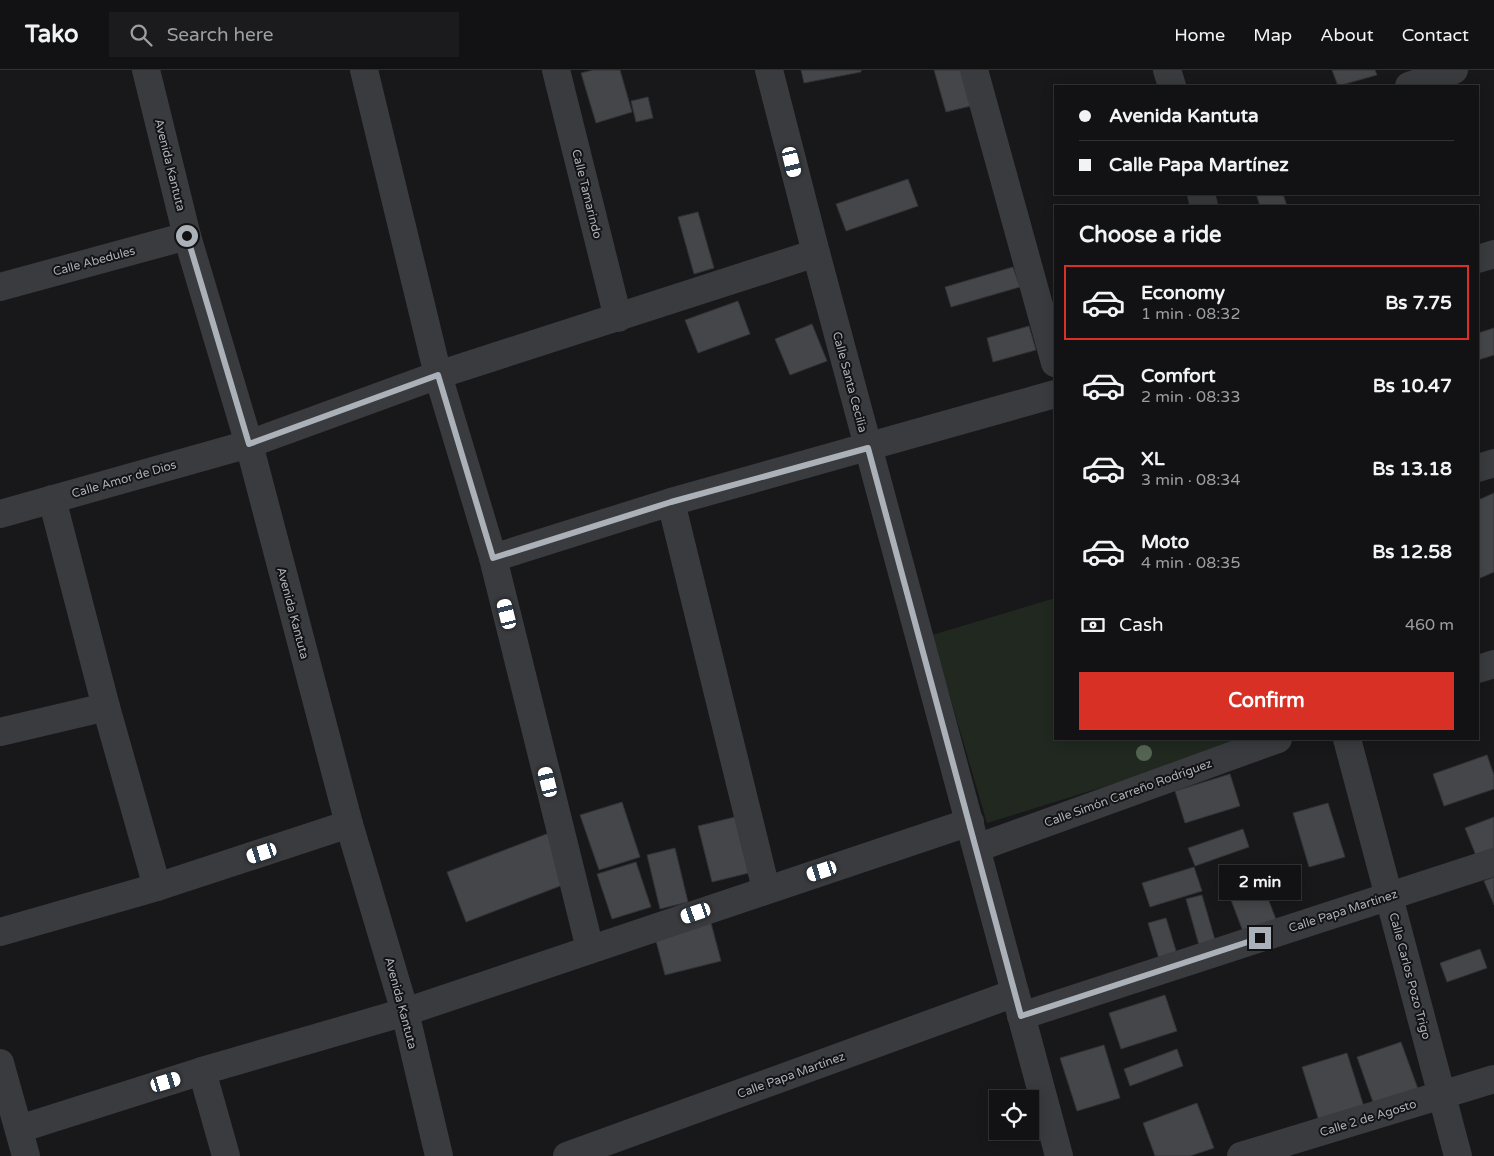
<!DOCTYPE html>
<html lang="en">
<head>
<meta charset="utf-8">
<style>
	body { margin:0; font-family:"Varela Round",sans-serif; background:#1b1b1d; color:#f1f3f6; height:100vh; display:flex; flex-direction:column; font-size:19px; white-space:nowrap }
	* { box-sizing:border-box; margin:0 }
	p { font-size:16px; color:#9c9ea0 }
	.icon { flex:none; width:28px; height:28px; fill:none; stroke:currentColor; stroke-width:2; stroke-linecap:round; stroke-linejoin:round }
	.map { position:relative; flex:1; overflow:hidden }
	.drawer { position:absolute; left:1054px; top:135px; width:425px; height:535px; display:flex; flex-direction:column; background:#121214; border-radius:0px; box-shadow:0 2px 12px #0003,0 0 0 1px #313234 }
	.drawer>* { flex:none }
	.top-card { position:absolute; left:1054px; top:15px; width:425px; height:110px; border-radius:0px; box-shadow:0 2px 12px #0003,0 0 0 1px #313234; display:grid; align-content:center; height:110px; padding:0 25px; background:#121214 }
	.buttons { position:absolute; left:989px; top:1020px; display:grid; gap:10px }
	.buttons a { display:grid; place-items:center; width:50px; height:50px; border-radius:0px; background:#121214; box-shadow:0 2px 12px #0003,0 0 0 1px #313234; font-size:25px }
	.end { position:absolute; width:22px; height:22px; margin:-11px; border:6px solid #abb1b9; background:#111; box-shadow:0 0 0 2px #111 }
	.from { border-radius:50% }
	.bubble { position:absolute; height:35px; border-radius:0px; background:#121214; box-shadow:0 2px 12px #0003,0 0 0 1px #313234; font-size:16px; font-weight:800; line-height:35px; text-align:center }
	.car { position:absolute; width:15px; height:30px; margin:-15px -8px; border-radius:6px; box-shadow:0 0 4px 1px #0007; background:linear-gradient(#fff 24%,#345 0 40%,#fff 0 76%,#345 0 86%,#fff 0) }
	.top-card b { display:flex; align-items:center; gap:18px; height:48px; font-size:19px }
	.top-card b+b { border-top:1px solid #313234 }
	.top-card i { width:12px; height:12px; background:#f1f3f6 }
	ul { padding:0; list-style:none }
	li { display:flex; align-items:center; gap:15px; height:75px; margin:0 10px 8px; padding:0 15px; border:2px solid transparent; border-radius:0px }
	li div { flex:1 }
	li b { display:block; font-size:19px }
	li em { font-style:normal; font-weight:800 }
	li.on { border-color:#d93025 }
	li>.icon { width:45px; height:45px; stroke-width:1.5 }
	h2 { padding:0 25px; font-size:22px; line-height:60px }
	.pay { display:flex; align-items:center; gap:12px; height:55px; padding:0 25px; font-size:19px }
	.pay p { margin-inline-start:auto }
	.button { display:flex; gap:10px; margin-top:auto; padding:10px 25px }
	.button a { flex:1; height:58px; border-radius:0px; background:#d93025; color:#fff; font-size:20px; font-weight:800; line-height:58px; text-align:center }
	header { display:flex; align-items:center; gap:30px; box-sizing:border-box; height:70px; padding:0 25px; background:#121214; border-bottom:1px solid #313234 }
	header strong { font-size:24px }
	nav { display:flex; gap:28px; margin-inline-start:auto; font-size:18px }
	.search { width:350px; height:45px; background:#1b1b1d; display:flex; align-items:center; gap:12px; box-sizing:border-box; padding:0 18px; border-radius:0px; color:#9c9ea0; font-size:19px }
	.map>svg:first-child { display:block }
	.green { fill:#202820 }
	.building { fill:#45464a; stroke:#323336 }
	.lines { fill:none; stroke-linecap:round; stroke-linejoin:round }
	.minor { stroke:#393b3f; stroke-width:28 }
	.tree { fill:#546453 }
	.route { stroke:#abb1b9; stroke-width:6 }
	.labels { text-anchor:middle; stroke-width:4; stroke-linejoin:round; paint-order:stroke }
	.street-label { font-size:12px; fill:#abb1b9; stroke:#131315 }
</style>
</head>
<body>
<header>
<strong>Tako</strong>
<div class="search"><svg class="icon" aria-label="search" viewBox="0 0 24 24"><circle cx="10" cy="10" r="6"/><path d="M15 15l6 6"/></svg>Search here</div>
<nav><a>Home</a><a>Map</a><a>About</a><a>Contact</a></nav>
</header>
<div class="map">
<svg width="1494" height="1086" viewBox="0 0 1494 1086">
	<rect width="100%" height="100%" fill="#18181a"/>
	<polygon class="green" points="1055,528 1055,669 1258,669 987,753 932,565"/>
	<g class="building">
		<polygon points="593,0 620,0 632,42 596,53 581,3"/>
		<polygon points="801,0 861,0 861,2 804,13"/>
		<polygon points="934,0 970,0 979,34 946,42"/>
		<polygon points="1332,0 1375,0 1377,5 1338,16"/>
		<polygon points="648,27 653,48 636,52 631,31"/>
		<polygon points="908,109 918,136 846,161 836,134"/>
		<polygon points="1256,124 1283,124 1287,136 1260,136"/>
		<polygon points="698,142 714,198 694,204 678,147"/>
		<polygon points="1013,197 1020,217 951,237 945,217"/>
		<polygon points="738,231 750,264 698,283 685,250"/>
		<polygon points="812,254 827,291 790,305 775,269"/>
		<polygon points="1029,256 1036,280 993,292 987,268"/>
		<polygon points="1494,258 1494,285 1478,290 1478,263"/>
		<polygon points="1494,423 1494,502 1478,509 1478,430"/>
		<polygon points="1487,685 1494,705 1494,719 1444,736 1433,704"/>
		<polygon points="1230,704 1240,736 1185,753 1175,721"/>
		<polygon points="622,732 640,787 599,800 580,745"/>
		<polygon points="1328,733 1345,787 1309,797 1293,743"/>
		<polygon points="739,746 753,802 712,812 698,756"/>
		<polygon points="1494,747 1494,787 1479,793 1465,758"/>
		<polygon points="1243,759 1249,777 1195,796 1188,778"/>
		<polygon points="549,763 568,813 466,852 447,802"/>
		<polygon points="675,778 688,832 660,839 647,785"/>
		<polygon points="636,792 651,837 612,849 597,804"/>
		<polygon points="1194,797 1202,821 1150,837 1142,813"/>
		<polygon points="1494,807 1494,835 1484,811"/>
		<polygon points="1264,818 1277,852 1244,864 1231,830"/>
		<polygon points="1202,825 1215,870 1199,875 1186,829"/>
		<polygon points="1166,848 1177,884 1159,889 1148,853"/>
		<polygon points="711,853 721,891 665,905 655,867"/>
		<polygon points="1480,879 1487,898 1447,912 1440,893"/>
		<polygon points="1165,925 1177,961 1121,979 1109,943"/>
		<polygon points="1401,972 1418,1019 1374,1035 1357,987"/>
		<polygon points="1104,975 1120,1028 1077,1041 1060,988"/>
		<polygon points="1177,979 1183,996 1130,1016 1124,999"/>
		<polygon points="1347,983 1364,1037 1319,1051 1302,997"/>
		<polygon points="1197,1033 1214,1078 1190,1086 1155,1086 1143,1053"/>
	</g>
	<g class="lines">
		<g class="minor">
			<polyline points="146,0 187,166 249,374 349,754 405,942 439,1086"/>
			<polyline points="364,0 438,305 493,488 590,879"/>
			<polyline points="556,0 618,248"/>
			<polyline points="769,0 816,183 1059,1086"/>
			<polyline points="974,0 1055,293"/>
			<polyline points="1167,0 1172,16"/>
			<polyline points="1409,16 1454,0"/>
			<polyline points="1201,124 1204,136"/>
			<polyline points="1478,189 1494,184"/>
			<polyline points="0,217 187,166"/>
			<polyline points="1478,398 1494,393"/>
			<polyline points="52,429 106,637 157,817"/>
			<polyline points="671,432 766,819"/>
			<polyline points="0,444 249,374 438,305 816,183"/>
			<polyline points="493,488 671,432 1055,324"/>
			<polyline points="1478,599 1494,594"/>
			<polyline points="0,662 106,637"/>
			<polyline points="1347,669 1458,1086"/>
			<polyline points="977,778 1278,669"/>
			<polyline points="0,862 157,817 349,754"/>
			<polyline points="1021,946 1494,792"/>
			<polyline points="0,993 26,1086"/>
			<polyline points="202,1001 226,1086"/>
			<polyline points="19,1059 202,1001 405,942 970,752"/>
			<polyline points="567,1086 1015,923"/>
			<polyline points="1241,1086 1494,1009"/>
		</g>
	</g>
	<circle class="tree" cx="1144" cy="683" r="8"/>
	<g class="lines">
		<polyline class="route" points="187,166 249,374 438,305 493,488 671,432 868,378 1021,946 1260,868"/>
	</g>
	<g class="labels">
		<g class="street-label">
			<text transform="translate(170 95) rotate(76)" y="4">Avenida Kantuta</text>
			<text transform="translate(587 124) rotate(76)" y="4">Calle Tamarindo</text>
			<text transform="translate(94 191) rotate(-15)" y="4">Calle Abedules</text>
			<text transform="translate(850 312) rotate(75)" y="4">Calle Santa Cecilia</text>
			<text transform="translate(124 409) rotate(-16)" y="4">Calle Amor de Dios</text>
			<text transform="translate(293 543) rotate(75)" y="4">Avenida Kantuta</text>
			<text transform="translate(1128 723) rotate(-20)" y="4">Calle Simón Carreño Rodríguez</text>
			<text transform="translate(1343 841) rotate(-18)" y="4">Calle Papa Martínez</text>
			<text transform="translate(1410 906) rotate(75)" y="4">Calle Carlos Pozo Trigo</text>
			<text transform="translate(401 933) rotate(75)" y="4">Avenida Kantuta</text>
			<text transform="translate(791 1005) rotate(-20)" y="4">Calle Papa Martínez</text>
			<text transform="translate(1368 1048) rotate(-17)" y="4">Calle 2 de Agosto</text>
		</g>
	</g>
</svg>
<div class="buttons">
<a><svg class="icon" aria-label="locate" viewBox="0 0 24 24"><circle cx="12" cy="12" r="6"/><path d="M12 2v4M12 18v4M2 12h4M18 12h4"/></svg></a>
</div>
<i class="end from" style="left:187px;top:166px"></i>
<i class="end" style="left:1260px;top:868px"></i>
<div class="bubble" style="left:1219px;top:795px;width:82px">2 min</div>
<i class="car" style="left:792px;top:92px;rotate:166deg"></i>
<i class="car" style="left:507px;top:544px;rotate:346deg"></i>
<i class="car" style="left:548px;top:712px;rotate:346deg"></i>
<i class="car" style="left:262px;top:783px;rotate:252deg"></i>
<i class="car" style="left:822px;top:801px;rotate:252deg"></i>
<i class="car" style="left:696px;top:843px;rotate:251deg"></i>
<i class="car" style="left:166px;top:1012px;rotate:73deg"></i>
<div class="top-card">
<b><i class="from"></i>Avenida Kantuta</b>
<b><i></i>Calle Papa Martínez</b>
</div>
<section class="drawer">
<h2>Choose a ride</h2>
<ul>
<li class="on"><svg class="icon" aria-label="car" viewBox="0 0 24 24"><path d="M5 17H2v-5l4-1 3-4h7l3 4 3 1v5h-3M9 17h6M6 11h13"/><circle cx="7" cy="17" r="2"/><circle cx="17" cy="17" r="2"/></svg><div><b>Economy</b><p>1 min · 08:32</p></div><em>Bs 7.75</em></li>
<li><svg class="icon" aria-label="car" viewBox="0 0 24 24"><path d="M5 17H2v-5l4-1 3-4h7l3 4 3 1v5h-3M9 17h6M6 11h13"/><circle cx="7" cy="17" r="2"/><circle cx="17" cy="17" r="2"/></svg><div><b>Comfort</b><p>2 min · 08:33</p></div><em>Bs 10.47</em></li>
<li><svg class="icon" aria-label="car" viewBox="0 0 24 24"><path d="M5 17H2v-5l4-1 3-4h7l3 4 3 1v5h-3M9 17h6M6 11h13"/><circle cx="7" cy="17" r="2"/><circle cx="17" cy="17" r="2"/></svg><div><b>XL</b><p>3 min · 08:34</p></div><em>Bs 13.18</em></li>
<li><svg class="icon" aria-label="car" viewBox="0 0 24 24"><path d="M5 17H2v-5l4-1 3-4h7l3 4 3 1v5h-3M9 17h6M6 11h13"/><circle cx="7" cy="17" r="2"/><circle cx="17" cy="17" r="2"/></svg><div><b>Moto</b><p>4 min · 08:35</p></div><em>Bs 12.58</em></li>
</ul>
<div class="pay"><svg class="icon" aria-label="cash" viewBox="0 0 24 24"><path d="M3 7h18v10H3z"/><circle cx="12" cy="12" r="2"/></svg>Cash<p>460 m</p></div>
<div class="button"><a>Confirm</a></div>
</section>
</div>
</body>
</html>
